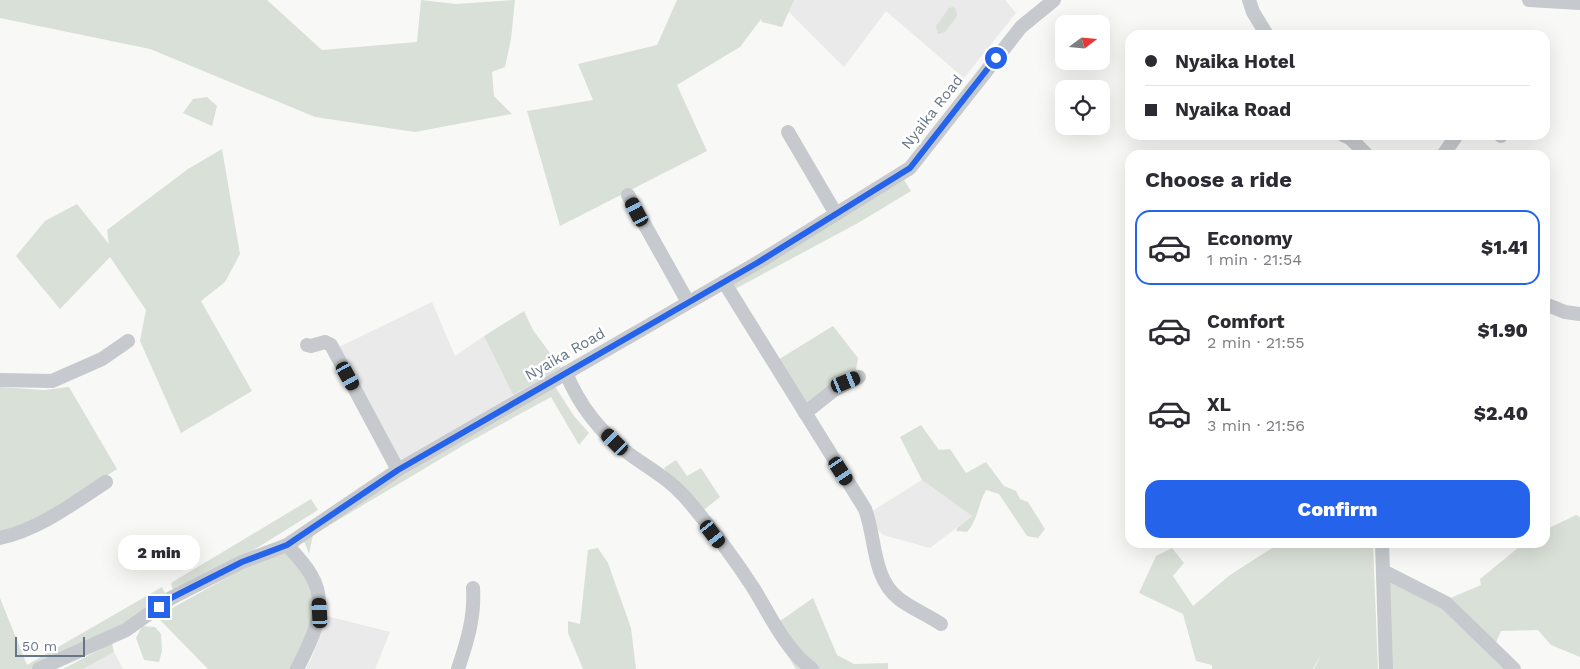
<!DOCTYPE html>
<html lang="en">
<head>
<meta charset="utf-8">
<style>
	body { margin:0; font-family:"Work Sans",sans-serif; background:#f7f7f7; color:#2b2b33; height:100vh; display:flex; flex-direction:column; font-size:19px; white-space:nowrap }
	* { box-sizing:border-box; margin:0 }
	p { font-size:16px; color:#7c7c81 }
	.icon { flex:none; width:28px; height:28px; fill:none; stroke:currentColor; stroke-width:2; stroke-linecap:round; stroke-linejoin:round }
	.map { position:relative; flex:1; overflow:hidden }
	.drawer { position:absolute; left:1125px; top:150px; width:425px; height:398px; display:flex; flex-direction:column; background:#fff; border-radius:15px; box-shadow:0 5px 20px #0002 }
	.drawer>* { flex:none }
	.top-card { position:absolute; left:1125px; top:30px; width:425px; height:110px; border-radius:15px; box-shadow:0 5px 20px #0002; display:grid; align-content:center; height:110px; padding:0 20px; background:#fff }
	.needle { width:32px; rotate:74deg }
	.fabs { position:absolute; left:1055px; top:15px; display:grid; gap:10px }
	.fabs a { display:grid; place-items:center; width:55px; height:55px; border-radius:10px; background:#fff; box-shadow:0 5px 20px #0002; font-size:25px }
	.scale { position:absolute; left:15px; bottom:12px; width:70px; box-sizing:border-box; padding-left:5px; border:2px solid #677687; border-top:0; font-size:14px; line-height:18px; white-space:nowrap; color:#677687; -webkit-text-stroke:4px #fff; paint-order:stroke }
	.end { position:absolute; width:22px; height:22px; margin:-11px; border:6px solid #2563eb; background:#fff; box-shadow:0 0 0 2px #fff }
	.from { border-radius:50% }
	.bubble { position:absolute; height:35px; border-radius:15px; background:#fff; box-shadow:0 5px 20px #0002; font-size:16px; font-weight:800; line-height:35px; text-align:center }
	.car { position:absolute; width:15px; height:30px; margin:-15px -8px; border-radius:6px; box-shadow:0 0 4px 1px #0007; background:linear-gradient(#222 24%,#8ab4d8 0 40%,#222 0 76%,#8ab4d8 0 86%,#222 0) }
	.top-card b { display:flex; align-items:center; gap:18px; height:48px; font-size:19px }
	.top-card b+b { border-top:1px solid #e1e1e2 }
	.top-card i { width:12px; height:12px; background:#2b2b33 }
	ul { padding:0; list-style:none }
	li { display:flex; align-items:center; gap:15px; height:75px; margin:0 10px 8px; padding:0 10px; border:2px solid transparent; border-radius:15px }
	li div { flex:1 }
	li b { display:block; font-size:19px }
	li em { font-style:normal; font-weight:800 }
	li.current { border-color:#2563eb }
	li>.icon { width:45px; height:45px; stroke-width:1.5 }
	h2 { padding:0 20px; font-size:22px; line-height:60px }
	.cta { display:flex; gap:10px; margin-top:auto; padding:10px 20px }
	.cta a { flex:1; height:58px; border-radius:15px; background:#2563eb; color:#fff; font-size:20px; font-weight:800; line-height:58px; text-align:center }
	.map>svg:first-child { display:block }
	.built { fill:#e9eae9 }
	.green { fill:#d9e0d7 }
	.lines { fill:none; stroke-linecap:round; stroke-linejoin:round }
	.minor { stroke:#c6c9cd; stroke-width:14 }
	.route { stroke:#2563eb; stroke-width:6 }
	.labels { text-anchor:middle; stroke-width:5; stroke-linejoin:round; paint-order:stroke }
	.street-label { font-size:15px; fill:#677687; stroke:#fff }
</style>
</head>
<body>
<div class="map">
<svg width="1580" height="669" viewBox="0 0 1580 669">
	<rect width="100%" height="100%" fill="#f8f9f6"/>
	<g class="built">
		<polygon points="777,0 1005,0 1016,13 964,78 886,11 844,67"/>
		<polygon points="432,302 455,356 484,336 513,395 398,463 339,347"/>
		<polygon points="922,480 972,516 930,548 883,535 872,524 869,513"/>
		<polygon points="327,616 390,632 375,669 306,669 313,655"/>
		<polygon points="114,652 123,669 83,669"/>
	</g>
	<g class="green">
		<polygon points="0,0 267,0 322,50 417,42 421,0 456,4 515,0 511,39 505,67 492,72 494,96 512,114 415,132 315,117 150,49 0,18"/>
		<polygon points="677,0 794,0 782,27 762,22 761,19 740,47 677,85 707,151 560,226 527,111 593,100 578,64 657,45"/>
		<polygon points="953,7 956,9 957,16 945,32 938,34 936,26 949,8"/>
		<polygon points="207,97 217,106 212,126 183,113 193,99"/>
		<polygon points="222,149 240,254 225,282 201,301 252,391 181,433 140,341 146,310 110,257 60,309 16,256 45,221 77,204 109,244 107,230 188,169"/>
		<polygon points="904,180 911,191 858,223 735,289 733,284"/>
		<polygon points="524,311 533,330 561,368 513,395 484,336"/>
		<polygon points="833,326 858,358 855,376 806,409 776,361"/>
		<polygon points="554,385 574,416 589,433 579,445 551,397 469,442 313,535 309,554 302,536"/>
		<path d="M0 387 44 390 69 387 117 469C84 491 40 529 0 531Z"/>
		<path d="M921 425 939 450 950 449 966 473 986 462 1004 486 1016 491 1020 499 1028 502 1045 529 1038 538 1027 536 999 494 986 490C978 504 978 520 967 532L956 531 957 528 972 516 922 480 900 437Z"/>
		<polygon points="676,460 687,476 701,468 720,497 701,512 724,554 664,468"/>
		<polygon points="311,499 318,510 244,556 174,594 171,583"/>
		<polygon points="1576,515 1580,517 1580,657 1551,645 1538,630 1501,631 1494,647 1448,599 1481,585 1480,579 1524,543 1545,542 1545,530"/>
		<polygon points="289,543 319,597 302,656 294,669 208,669 159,619 158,616"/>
		<polygon points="1280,543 1373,543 1378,669 1314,669 1321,654 1313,669 1212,669 1212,665 1196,661 1183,614 1139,593 1156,556 1172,548 1184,563 1173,576 1193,606 1230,575"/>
		<polygon points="598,548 608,563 631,628 636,669 583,669 568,633 568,621 580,624 588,550"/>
		<polygon points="1384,579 1446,608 1508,669 1388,669"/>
		<path d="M162 587 168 600C129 622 73 658 31 669 21 669 10 669 0 669V598L27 665Z"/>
		<polygon points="813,598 837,655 854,664 888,663 888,669 796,669 770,628"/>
		<polygon points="142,626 155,627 161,634 162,651 159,662 144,660 136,638"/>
		<polygon points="112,643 114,652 83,669 63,669"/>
	</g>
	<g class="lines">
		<g class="minor">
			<polyline points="1249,0 1253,12 1267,35"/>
			<polyline points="1529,0 1580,3"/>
			<polyline points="788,132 836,214"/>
			<polyline points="1343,135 1350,138 1367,155"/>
			<polyline points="1500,135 1501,136"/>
			<polyline points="1443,155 1457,135"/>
			<polyline points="628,195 688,302"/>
			<path d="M724 282 865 509C876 538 872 577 898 598 910 608 928 615 941 624"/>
			<polyline points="1545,304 1565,312 1580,314"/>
			<polyline points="307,345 311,346 325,342 331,345 398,470"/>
			<path d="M566 373C579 405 600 432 628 453 648 468 668 478 685 497 709 525 734 558 754 589 771 617 785 649 812 669"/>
			<polyline points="0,380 52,381 102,359 128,341"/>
			<polyline points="805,413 834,390 859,377"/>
			<path d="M0 538C40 529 72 504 106 482"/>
			<polyline points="1382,542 1386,669"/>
			<path d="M287 545C295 554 305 564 311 575 330 606 312 640 297 669"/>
			<polyline points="1383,571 1446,603 1514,669"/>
			<polyline points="39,669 126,630 171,598 242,562 287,545 398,470 757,263 910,168 1021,27 1054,0"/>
			<path d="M458 669C467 642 475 617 473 588"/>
		</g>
	</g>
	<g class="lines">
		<polyline class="route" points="159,607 171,598 242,562 287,545 398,470 757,263 910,168 996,58"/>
	</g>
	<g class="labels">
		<g class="street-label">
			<text transform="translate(932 112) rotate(-52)" y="5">Nyaika Road</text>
			<text transform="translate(565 354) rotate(-30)" y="5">Nyaika Road</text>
		</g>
	</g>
</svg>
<div class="fabs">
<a><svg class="needle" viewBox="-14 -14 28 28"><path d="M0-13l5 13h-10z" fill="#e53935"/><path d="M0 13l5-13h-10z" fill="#7c7c81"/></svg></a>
<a><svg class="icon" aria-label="locate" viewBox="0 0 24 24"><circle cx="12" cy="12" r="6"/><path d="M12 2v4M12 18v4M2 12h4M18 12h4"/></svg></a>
</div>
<div class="scale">50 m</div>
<i class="end from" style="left:996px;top:58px"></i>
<i class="end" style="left:159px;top:607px"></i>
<div class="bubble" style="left:118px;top:535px;width:82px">2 min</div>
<i class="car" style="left:637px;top:212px;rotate:332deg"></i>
<i class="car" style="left:348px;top:376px;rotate:151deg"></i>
<i class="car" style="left:846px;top:382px;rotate:68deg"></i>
<i class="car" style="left:615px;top:442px;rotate:315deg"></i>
<i class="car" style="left:841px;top:471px;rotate:147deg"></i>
<i class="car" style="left:713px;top:534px;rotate:143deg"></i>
<i class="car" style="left:320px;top:613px;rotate:357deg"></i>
<div class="top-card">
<b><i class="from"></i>Nyaika Hotel</b>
<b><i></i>Nyaika Road</b>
</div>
<section class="drawer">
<h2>Choose a ride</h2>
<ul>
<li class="current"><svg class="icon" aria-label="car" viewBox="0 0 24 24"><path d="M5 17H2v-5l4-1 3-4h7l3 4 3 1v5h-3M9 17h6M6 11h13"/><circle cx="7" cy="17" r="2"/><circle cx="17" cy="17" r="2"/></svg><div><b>Economy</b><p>1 min · 21:54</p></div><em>$1.41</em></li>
<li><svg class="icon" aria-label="car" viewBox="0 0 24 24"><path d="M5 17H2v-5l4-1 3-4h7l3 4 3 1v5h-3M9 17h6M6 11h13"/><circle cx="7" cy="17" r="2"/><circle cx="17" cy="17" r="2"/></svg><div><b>Comfort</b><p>2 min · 21:55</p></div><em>$1.90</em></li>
<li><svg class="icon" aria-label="car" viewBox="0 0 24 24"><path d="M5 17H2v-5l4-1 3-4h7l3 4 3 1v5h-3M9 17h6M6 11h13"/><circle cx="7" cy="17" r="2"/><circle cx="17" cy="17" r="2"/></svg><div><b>XL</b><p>3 min · 21:56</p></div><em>$2.40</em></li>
</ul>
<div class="cta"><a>Confirm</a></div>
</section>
</div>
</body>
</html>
